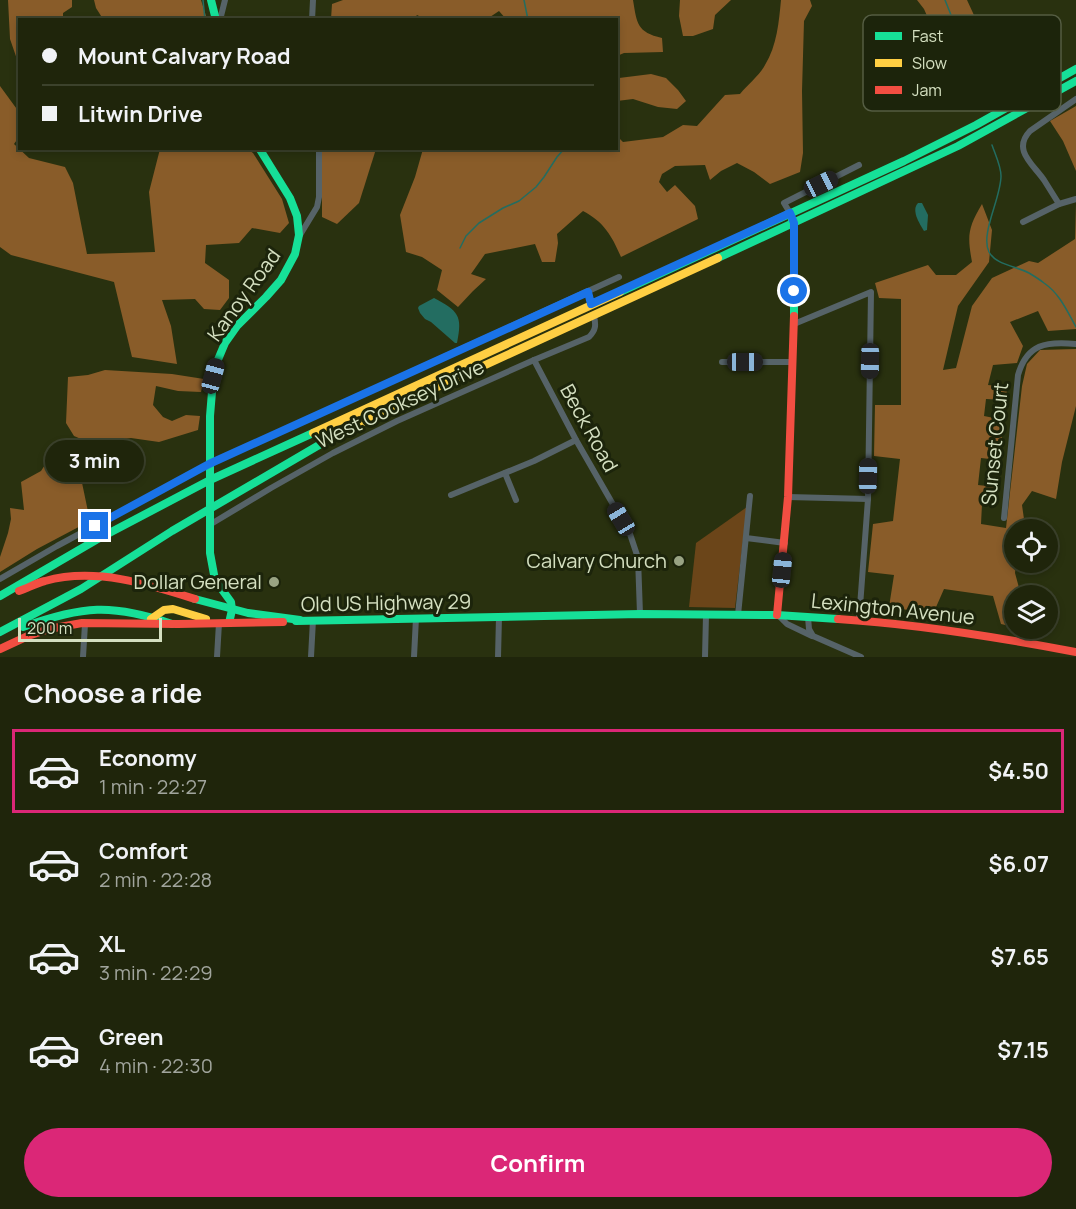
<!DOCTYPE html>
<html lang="en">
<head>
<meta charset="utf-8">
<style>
	body { margin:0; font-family:Manrope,sans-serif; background:#2c3119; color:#f1f3f6; height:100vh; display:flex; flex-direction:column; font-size:22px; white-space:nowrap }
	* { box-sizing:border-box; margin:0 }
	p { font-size:20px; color:#a1a59d }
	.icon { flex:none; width:33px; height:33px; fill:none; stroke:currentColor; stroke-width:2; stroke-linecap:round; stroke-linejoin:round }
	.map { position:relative; height:657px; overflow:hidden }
	.sheet { display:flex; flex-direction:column; background:#1f250b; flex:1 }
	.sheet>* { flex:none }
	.guide { position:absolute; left:18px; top:18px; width:600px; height:132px; border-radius:0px; box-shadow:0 3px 9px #0003,0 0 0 2px #3c422c; display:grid; align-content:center; height:132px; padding:0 24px; background:#1f250b }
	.tools { position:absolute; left:1004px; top:519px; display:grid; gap:12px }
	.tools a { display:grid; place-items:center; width:54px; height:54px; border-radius:50%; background:#1f250b; box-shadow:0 3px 9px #0003,0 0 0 2px #3c422c; font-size:30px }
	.scale { position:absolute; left:18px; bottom:15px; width:144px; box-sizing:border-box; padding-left:6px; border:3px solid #d5e0c1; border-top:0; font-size:16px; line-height:21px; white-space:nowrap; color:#d5e0c1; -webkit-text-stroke:4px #1c240b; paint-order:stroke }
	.end { position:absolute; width:27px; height:27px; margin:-14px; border:8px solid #1a73e8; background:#fff; box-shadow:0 0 0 3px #fff }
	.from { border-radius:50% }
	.bubble { position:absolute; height:42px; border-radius:21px; background:#1f250b; box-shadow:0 3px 9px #0003,0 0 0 2px #3c422c; font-size:20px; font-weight:700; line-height:42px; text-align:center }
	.car { position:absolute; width:18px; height:36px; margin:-18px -9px; border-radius:8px; box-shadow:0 0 4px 2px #0007; background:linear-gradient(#222 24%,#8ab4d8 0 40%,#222 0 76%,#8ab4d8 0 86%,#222 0) }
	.guide b { display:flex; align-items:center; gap:21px; height:57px; font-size:22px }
	.guide b+b { border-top:2px solid #3c422c }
	.guide i { width:15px; height:15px; background:#f1f3f6 }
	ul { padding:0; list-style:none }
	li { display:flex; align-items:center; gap:18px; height:84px; margin:0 12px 9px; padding:0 12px; border:3px solid transparent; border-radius:0px }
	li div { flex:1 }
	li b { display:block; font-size:22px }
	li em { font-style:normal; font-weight:700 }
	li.current { border-color:#db2777 }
	li>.icon { width:54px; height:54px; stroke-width:1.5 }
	h2 { padding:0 24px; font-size:27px; line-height:72px }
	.primary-button { display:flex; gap:12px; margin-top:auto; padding:12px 24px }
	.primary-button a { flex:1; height:69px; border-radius:36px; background:#db2777; color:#fff; font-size:24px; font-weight:700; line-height:69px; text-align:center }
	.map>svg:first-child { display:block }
	.green { fill:#6b4519 }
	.forest { fill:#895c29 }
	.water { fill:#236d61 }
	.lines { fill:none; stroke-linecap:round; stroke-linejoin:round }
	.stream { stroke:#236d61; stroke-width:1.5 }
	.street { stroke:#566368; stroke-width:6 }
	.fast { stroke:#16e098; stroke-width:8 }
	.slow { stroke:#ffcf43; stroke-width:8 }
	.jam { stroke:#f24e42; stroke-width:8 }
	.route { stroke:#1a73e8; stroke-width:8 }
	.poi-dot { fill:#99a383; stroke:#1c240b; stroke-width:2 }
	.labels { text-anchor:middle; stroke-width:6; stroke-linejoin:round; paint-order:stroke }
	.street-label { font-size:20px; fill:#d5e0c1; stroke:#1c240b }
	.poi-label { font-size:20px; fill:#d5e0c1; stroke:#1c240b; text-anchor:end }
	.key { fill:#1c240b; stroke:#545c42; stroke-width:1.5 }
	.key-label { font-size:16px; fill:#d5e0c1 }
</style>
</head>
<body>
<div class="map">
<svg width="1076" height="657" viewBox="0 0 1076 657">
	<rect width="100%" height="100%" fill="#29310f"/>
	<polygon class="green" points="747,507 735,608 689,607 696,543"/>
	<g class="forest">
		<polygon points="8,0 72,0 72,7 63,13 63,19 20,20 19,65 10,39"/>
		<polygon points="94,0 201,0 207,19 103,19 96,8"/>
		<path d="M343 0H633C637 24 637 32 662 38L663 52 624 53 617 56 616 20 506 19 499 11 487 19H425L417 15 414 19H331L332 4Z"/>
		<polygon points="680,0 731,0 715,15 713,29 693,36 683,36 679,16"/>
		<path d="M781 0H810L812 6 804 21 802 91 803 153 800 172 770 184 754 172 737 163 721 171 710 180 705 165 675 166 662 174 659 182 667 192 675 185 695 206 698 219 621 257C612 236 604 222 583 211L557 234 558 243 555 262H542L535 244 485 254 471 274 486 279 473 291 458 307 437 290 442 270 422 257 406 252 400 215 415 177 423 149 616 148 617 136 623 142 663 137 683 125 697 126 725 95 740 94C748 84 759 76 765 65 777 46 779 21 781 0Z"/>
		<polygon points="917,0 967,0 997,65 959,88 924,9"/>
		<polygon points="651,74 666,78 678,90 686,101 677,109 658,107 633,99 617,101 617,77 619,78"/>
		<polygon points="0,86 19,112 19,137 14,144 29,158 65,167 73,183 87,254 155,252 149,192 160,149 246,148 253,153 282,199 289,223 280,233 252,228 239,243 206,245 205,263 229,280 229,298 220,310 204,309 195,299 162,300 171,326 177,364 132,357 114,282 11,255 0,247"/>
		<polygon points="1076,106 1076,171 1063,141 1050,121"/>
		<polygon points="322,149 376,149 359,203 337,224 322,217"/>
		<path d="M982 204 992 230 989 262 958 306 943 370 956 368 972 306 992 278 1029 261 1038 263 1075 239 1076 204V329L1048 331 1038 311 1010 322 1023 346 1017 363 993 365 988 385 1007 387 1006 400 986 399 984 416 1004 420 999 460 981 458 978 485 996 487 994 504H982L981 524 1006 528 1022 386 1027 364 1040 350 1076 349V406L1062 462 1056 499 1032 491 1022 505 1025 526 1050 528 1047 543V530H1014V562L1020 563H1016L1015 573 1021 595 1014 596V627L1001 624 993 596 944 589 933 614 889 607 894 575 868 572 873 524 893 521 900 459 874 456 875 405H901V299L879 298 875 283 928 265 936 275H956L972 262C967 235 968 228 982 204Z"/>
		<polygon points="105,370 172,374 204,379 201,392 178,391 156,386 153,405 163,417 172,421 186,415 200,416 198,430 159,442 131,438 111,440 81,439 74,436 66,423 68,377 88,375"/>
		<polygon points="76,454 90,521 37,549 0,572 0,557 8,533 11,519 10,508 24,510 21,482 41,471 50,457"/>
	</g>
	<g class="water">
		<path d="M918 203H922L928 215 927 230 924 231C919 223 911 210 918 203Z"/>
		<path d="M434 298C458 311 463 315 457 343H455L431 322 425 319 420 313 418 308 419 306Z"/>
	</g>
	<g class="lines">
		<g class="stream">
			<polyline points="203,0 205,20"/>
			<polyline points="524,0 528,20"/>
			<polyline points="945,0 951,15 982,63 989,80 991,104"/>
			<path d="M992 145C995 154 1001 166 1001 176 1001 198 980 234 989 252 996 265 1016 266 1029 273 1034 276 1039 279 1044 283 1060 294 1067 311 1076 327"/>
			<polyline points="460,248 466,236 479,223 503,208 519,201 536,187 544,177 557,157 565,148"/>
		</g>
		<g class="street">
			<polyline points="220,20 225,0"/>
			<polyline points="312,20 313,0"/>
			<path d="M1059 204C1054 196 1049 188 1044 180 1033 164 1012 150 1030 131L1076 99"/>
			<polyline points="790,213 784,203 859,165"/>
			<polyline points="1023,222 1059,204 1076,199"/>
			<polyline points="300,235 317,207 319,197 319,148"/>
			<polyline points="794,324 871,292 868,499 859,620"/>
			<polyline points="534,360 576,440 630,534 638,558 640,614"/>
			<polyline points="722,362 793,362"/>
			<polyline points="505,473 516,500"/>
			<polyline points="451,495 534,461 576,440"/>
			<polyline points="788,497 868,499"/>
			<path d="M1004 518 1018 375C1027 344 1046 341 1076 344"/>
			<path d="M211 524 271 488 333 453 397 421 534 360 589 337C596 330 596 325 594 316"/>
			<polyline points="746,538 785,543"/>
			<polyline points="0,579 57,546 209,464 619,277"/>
			<polyline points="738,615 750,496"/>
			<polyline points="778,615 787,624 812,636"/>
			<polyline points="808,617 809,629 813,636 861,657"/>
			<polyline points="83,657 85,624"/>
			<polyline points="217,657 219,623"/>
			<polyline points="311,657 313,620"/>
			<polyline points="414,657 416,618"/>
			<polyline points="498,657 499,617"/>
			<polyline points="705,657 706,615"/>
		</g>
		<g class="fast">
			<polyline points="211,0 216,20"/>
			<polyline points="792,220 794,223 794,316"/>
			<polyline points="718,258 958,146 1076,81"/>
			<polyline points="620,292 904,161 976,125 1076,69"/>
			<polyline points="0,596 96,540 210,480 313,433"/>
			<polyline points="195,599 248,613 300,620"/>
			<polyline points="296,621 640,614 777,615 838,619"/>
			<polyline points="229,623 232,610 231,602 215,580 210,553 210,416 213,380 217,362 225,343 237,326 266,297 281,280 295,254 299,235 297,216 290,198 259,148"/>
			<path d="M23 627C82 606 112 603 172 624"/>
			<polyline points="0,632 81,589 172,531 331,438"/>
		</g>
		<g class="slow">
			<polyline points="313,433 620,292"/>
			<polyline points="331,438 396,406 718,258"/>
			<polyline points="151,619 164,610 173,609 206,619"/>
		</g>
		<g class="jam">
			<path d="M19 591C28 588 36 583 45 581 95 567 148 584 195 599"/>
			<polyline points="777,615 788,497 794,316"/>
			<path d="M838 619C918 624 997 637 1076 652"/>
			<polyline points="0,649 28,636 49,629 82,623 178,624 283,622"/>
		</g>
	</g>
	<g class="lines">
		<polyline class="route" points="95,526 209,464 588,292 591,304 790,213 794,223 794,291"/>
	</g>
	<g class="poi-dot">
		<circle cx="679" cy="561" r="6"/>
		<circle cx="274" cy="582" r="6"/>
	</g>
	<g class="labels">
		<g class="street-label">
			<text transform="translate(244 295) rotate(-54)" y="7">Kanoy Road</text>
			<text transform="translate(400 404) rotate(-25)" y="7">West Cooksey Drive</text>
			<text transform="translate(589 428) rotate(61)" y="7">Beck Road</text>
			<text transform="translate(995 444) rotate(-84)" y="7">Sunset Court</text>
			<text transform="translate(386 603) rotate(-1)" y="7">Old US Highway 29</text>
			<text transform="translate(893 609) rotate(6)" y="7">Lexington Avenue</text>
		</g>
		<g class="poi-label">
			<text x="667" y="568">Calvary Church</text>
			<text x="262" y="589">Dollar General</text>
		</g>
	</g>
	<rect x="863" y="15" width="198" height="96" rx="9" class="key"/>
	<rect x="875" y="32" width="27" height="8" fill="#16e098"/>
	<rect x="875" y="59" width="27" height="8" fill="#ffcf43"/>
	<rect x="875" y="86" width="27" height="8" fill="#f24e42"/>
	<g class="key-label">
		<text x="912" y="42">Fast</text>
		<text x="912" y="69">Slow</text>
		<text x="912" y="96">Jam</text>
	</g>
</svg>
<div class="tools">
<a><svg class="icon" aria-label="locate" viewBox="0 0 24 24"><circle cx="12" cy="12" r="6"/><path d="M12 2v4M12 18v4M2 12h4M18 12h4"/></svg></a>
<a><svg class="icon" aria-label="layers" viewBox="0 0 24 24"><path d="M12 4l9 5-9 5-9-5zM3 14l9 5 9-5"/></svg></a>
</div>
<div class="scale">200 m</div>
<i class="end from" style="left:794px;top:291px"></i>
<i class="end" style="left:95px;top:526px"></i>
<div class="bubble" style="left:45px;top:440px;width:99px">3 min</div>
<i class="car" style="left:821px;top:184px;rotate:64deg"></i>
<i class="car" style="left:870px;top:361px;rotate:181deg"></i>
<i class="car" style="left:745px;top:362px;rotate:90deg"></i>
<i class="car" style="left:213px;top:376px;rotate:15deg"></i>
<i class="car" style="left:868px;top:476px;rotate:1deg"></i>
<i class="car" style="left:621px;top:519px;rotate:329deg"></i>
<i class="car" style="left:782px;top:570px;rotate:6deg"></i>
<div class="guide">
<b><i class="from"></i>Mount Calvary Road</b>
<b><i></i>Litwin Drive</b>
</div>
</div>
<section class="sheet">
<h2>Choose a ride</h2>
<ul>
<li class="current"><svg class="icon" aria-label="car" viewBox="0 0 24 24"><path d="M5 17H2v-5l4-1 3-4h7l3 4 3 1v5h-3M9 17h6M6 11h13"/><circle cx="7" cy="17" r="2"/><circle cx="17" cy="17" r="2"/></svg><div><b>Economy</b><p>1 min · 22:27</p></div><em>$4.50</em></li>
<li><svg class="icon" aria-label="car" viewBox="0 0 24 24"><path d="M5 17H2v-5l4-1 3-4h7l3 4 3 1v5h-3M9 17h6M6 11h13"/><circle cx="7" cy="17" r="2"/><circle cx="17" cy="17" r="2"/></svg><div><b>Comfort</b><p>2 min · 22:28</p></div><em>$6.07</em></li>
<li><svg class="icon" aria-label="car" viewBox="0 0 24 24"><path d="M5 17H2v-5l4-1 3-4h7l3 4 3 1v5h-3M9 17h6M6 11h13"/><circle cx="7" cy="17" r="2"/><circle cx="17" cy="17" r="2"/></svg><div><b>XL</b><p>3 min · 22:29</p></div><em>$7.65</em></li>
<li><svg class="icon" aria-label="car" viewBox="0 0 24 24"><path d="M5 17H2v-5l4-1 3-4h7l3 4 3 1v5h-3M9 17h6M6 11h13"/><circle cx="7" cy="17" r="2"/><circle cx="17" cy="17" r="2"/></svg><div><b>Green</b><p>4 min · 22:30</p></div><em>$7.15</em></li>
</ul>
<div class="primary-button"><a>Confirm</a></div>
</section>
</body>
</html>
